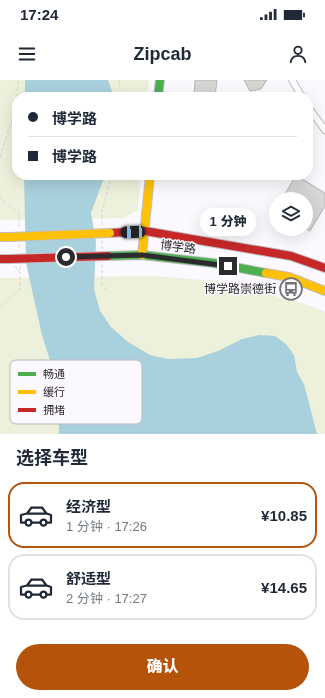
<!DOCTYPE html>
<html lang="zh">
<head>
<meta charset="utf-8">
<style>
	body { margin:0; font-family:Arial,"Noto Sans SC",sans-serif; background:#f6f6f7; color:#1f2937; height:100vh; display:flex; flex-direction:column; font-size:15px; white-space:nowrap }
	* { box-sizing:border-box; margin:0 }
	p { font-size:13px; color:#747a83 }
	.icon { flex:none; width:22px; height:22px; fill:none; stroke:currentColor; stroke-width:2; stroke-linecap:round; stroke-linejoin:round }
	.map { position:relative; height:354px; overflow:hidden }
	.sheet { display:flex; flex-direction:column; background:#fff; flex:1 }
	.sheet>* { flex:none }
	.guide { position:absolute; left:12px; top:12px; width:301px; height:88px; border-radius:16px; box-shadow:0 4px 16px #0002; display:grid; align-content:center; height:88px; padding:0 16px; background:#fff }
	.controls { position:absolute; left:269px; top:112px; display:grid; gap:8px }
	.controls a { display:grid; place-items:center; width:44px; height:44px; border-radius:50%; background:#fff; box-shadow:0 4px 16px #0002; font-size:20px }
	.end { position:absolute; width:18px; height:18px; margin:-9px; border:5px solid #2d2a2f; background:#fff; box-shadow:0 0 0 2px #fff }
	.from { border-radius:50% }
	.bubble { position:absolute; height:28px; border-radius:14px; background:#fff; box-shadow:0 4px 16px #0002; font-size:13px; font-weight:800; line-height:28px; text-align:center }
	.car { position:absolute; width:12px; height:24px; margin:-12px -6px; border-radius:5px; box-shadow:0 0 3px 1px #0007; background:linear-gradient(#222 24%,#8ab4d8 0 40%,#222 0 76%,#8ab4d8 0 86%,#222 0) }
	.guide b { display:flex; align-items:center; gap:14px; height:38px; font-size:15px }
	.guide b+b { border-top:1px solid #e0e1e3 }
	.guide i { width:10px; height:10px; background:#1f2937 }
	ul { padding:0; list-style:none }
	li { display:flex; align-items:center; gap:12px; height:66px; margin:0 8px 6px; padding:0 8px; border:2px solid #e0e1e3; border-radius:16px }
	li div { flex:1 }
	li b { display:block; font-size:15px }
	li em { font-style:normal; font-weight:800 }
	li.selected { border-color:#b45309 }
	li>.icon { width:36px; height:36px; stroke-width:1.5 }
	h2 { padding:0 16px; font-size:18px; line-height:48px }
	.cta { display:flex; gap:8px; margin-top:auto; padding:8px 16px }
	.cta a { flex:1; height:46px; border-radius:24px; background:#b45309; color:#fff; font-size:16px; font-weight:800; line-height:46px; text-align:center }
	.status { display:flex; justify-content:space-between; align-items:center; height:28px; padding:0 20px; background:#fff; direction:ltr }
	.status svg { height:11px; fill:currentColor }
	header { display:flex; justify-content:space-between; align-items:center; height:52px; padding:0 16px; background:#fff; font-size:18px; font-weight:800 }
	.map>svg:first-child { display:block }
	.green { fill:#edf0da }
	.water { fill:#a9d1dd }
	.building { fill:#d8d5d5; stroke:#b8b5b5 }
	.lines { fill:none; stroke-linecap:round; stroke-linejoin:round }
	.street-casing { stroke:#c1bfc3; stroke-width:8 }
	.fast-casing { stroke:#c1bfc3; stroke-width:10 }
	.slow-casing { stroke:#c1bfc3; stroke-width:10 }
	.jam-casing { stroke:#c1bfc3; stroke-width:10 }
	.path { stroke:#d6d6d7; stroke-width:1; stroke-dasharray:4 2; stroke-linecap:butt }
	.street { stroke:#fefeff; stroke-width:6 }
	.fast { stroke:#4caf50; stroke-width:8 }
	.slow { stroke:#ffc107; stroke-width:8 }
	.jam { stroke:#c62828; stroke-width:8 }
	.slow-bridge-casing { stroke:#c1bfc3; stroke-width:10; stroke-linecap:butt }
	.jam-bridge-casing { stroke:#c1bfc3; stroke-width:10; stroke-linecap:butt }
	.slow-bridge { stroke:#ffc107; stroke-width:8 }
	.jam-bridge { stroke:#c62828; stroke-width:8 }
	.route { stroke:#2d2a2f; stroke-width:5 }
	.labels { text-anchor:middle; stroke-width:3; stroke-linejoin:round; paint-order:stroke }
	.street-label { font-size:12px; fill:#2d2a2f; stroke:#fbf8fe }
	.poi-label { font-size:12px; fill:#2d2a2f; stroke:#fbf8fe; text-anchor:end }
	.key { fill:#fbf8fe; stroke:#bdbac0; stroke-width:1 }
	.key-label { font-size:11px; fill:#2d2a2f }
</style>
</head>
<body>
<div class="status"><b>17:24</b><svg viewBox="0 0 49 12"><path d="M0 12V9h3v3zM5 12V6h3v6zM10 12V3h3v9zM15 12V0h3v12zM26 1h20v11H26zM47 4h2v5h-2z"/></svg></div>
<header><svg class="icon" aria-label="menu" viewBox="0 0 24 24"><path d="M4 6h16M4 12h16M4 18h16"/></svg>Zipcab<svg class="icon" aria-label="person" viewBox="0 0 24 24"><circle cx="12" cy="8" r="4"/><path d="M4 21q1-7 8-7t8 7"/></svg></header>
<div class="map">
<svg width="325" height="354" viewBox="0 0 325 354">
	<rect width="100%" height="100%" fill="#fbf9fd"/>
	<g class="green">
		<polygon points="0,0 149,0 148,17 17,17 17,95 141,95 138,130 124,138 0,140"/>
		<polygon points="153,196 216,201 302,223 325,232 325,354 0,354 0,198"/>
	</g>
	<g class="water">
		<polygon points="25,0 108,0 114,17 25,17"/>
		<polygon points="24,95 105,95 91,133 96,162 94,209 100,231 111,247 128,262 150,275 168,279 197,278 218,271 242,259 259,255 275,256 286,264 294,275 297,292 304,304 317,354 59,354 58,306 42,255 26,183"/>
	</g>
	<g class="building">
		<polygon points="195,0 217,0 215,17 194,17"/>
		<polygon points="244,0 267,0 261,9 250,11"/>
		<polygon points="296,95 325,113 325,126 310,151 306,149 306,119 282,119"/>
	</g>
	<g class="lines">
		<g class="street-casing">
			<g id="street">
				<polyline points="292,0 302,17"/>
				<polyline points="308,27 325,50"/>
			</g>
		</g>
		<g class="fast-casing">
			<g id="fast">
				<polyline points="158,17 160,0"/>
				<polyline points="108,176 142,175 213,183 266,193"/>
			</g>
		</g>
		<g class="slow-casing">
			<g id="slow">
				<polyline points="0,157 10,157"/>
				<polyline points="142,175 150,95"/>
				<polyline points="266,193 289,197 325,211"/>
			</g>
		</g>
		<g class="jam-casing">
			<g id="jam">
				<polyline points="110,153 145,151 291,176 325,188"/>
				<polyline points="0,179 9,179"/>
			</g>
		</g>
		<g class="path">
			<polyline points="119,0 121,17"/>
			<polyline points="17,17 18,0"/>
			<polyline points="0,77 17,24"/>
			<polyline points="0,116 4,122 19,133 19,149"/>
			<polyline points="102,145 102,131 112,95"/>
			<polyline points="102,160 102,169"/>
			<polyline points="19,164 19,171"/>
			<polyline points="102,184 102,206 109,211"/>
			<polyline points="20,186 20,193"/>
			<polyline points="0,227 20,209 20,193 15,186"/>
		</g>
		<use href="#street" class="street"/>
		<use href="#fast" class="fast"/>
		<use href="#slow" class="slow"/>
		<use href="#jam" class="jam"/>
		<g class="slow-bridge-casing">
			<polyline id="slow-bridge" points="10,157 110,153"/>
		</g>
		<g class="jam-bridge-casing">
			<polyline id="jam-bridge" points="9,179 108,176"/>
		</g>
		<use href="#slow-bridge" class="slow-bridge"/>
		<use href="#jam-bridge" class="jam-bridge"/>
	</g>
	<g class="lines">
		<polyline class="route" points="66,177 142,175 228,186"/>
	</g>
	<defs>
		<g id="bus-ring" transform="scale(1.15)"><circle r="9.5" fill="#fbf8fe" stroke="#757277" stroke-width="1.5"/><path d="M-5-6H5V4H4V6H2V4H-2V6H-4V4H-5ZM-3.5-4V0h7V-4ZM-3.5 1.2v1.5H-2V1.2ZM2 1.2v1.5H3.5V1.2Z" fill="#757277"/></g>
	</defs>
	<g fill-rule="evenodd">
		<use href="#bus-ring" x="291" y="209"/>
	</g>
	<g class="labels">
		<g class="street-label">
			<text transform="translate(178 167) rotate(7)" y="4">博学路</text>
		</g>
		<g class="poi-label">
			<text x="276" y="213">博学路崇德街</text>
		</g>
	</g>
	<rect x="10" y="280" width="132" height="64" rx="6" class="key"/>
	<rect x="18" y="292" width="18" height="4" fill="#4caf50"/>
	<rect x="18" y="310" width="18" height="4" fill="#ffc107"/>
	<rect x="18" y="328" width="18" height="4" fill="#c62828"/>
	<g class="key-label">
		<text x="43" y="298">畅通</text>
		<text x="43" y="316">缓行</text>
		<text x="43" y="334">拥堵</text>
	</g>
</svg>
<div class="controls">
<a><svg class="icon" aria-label="layers" viewBox="0 0 24 24"><path d="M12 4l9 5-9 5-9-5zM3 14l9 5 9-5"/></svg></a>
</div>
<i class="end from" style="left:66px;top:177px"></i>
<i class="end" style="left:228px;top:186px"></i>
<div class="bubble" style="left:200px;top:128px;width:56px">1 分钟</div>
<i class="car" style="left:133px;top:152px;rotate:268deg"></i>
<div class="guide">
<b><i class="from"></i>博学路</b>
<b><i></i>博学路</b>
</div>
</div>
<section class="sheet">
<h2>选择车型</h2>
<ul>
<li class="selected"><svg class="icon" aria-label="car" viewBox="0 0 24 24"><path d="M5 17H2v-5l4-1 3-4h7l3 4 3 1v5h-3M9 17h6M6 11h13"/><circle cx="7" cy="17" r="2"/><circle cx="17" cy="17" r="2"/></svg><div><b>经济型</b><p>1 分钟 · 17:26</p></div><em>¥10.85</em></li>
<li><svg class="icon" aria-label="car" viewBox="0 0 24 24"><path d="M5 17H2v-5l4-1 3-4h7l3 4 3 1v5h-3M9 17h6M6 11h13"/><circle cx="7" cy="17" r="2"/><circle cx="17" cy="17" r="2"/></svg><div><b>舒适型</b><p>2 分钟 · 17:27</p></div><em>¥14.65</em></li>
</ul>
<div class="cta"><a>确认</a></div>
</section>
</body>
</html>
